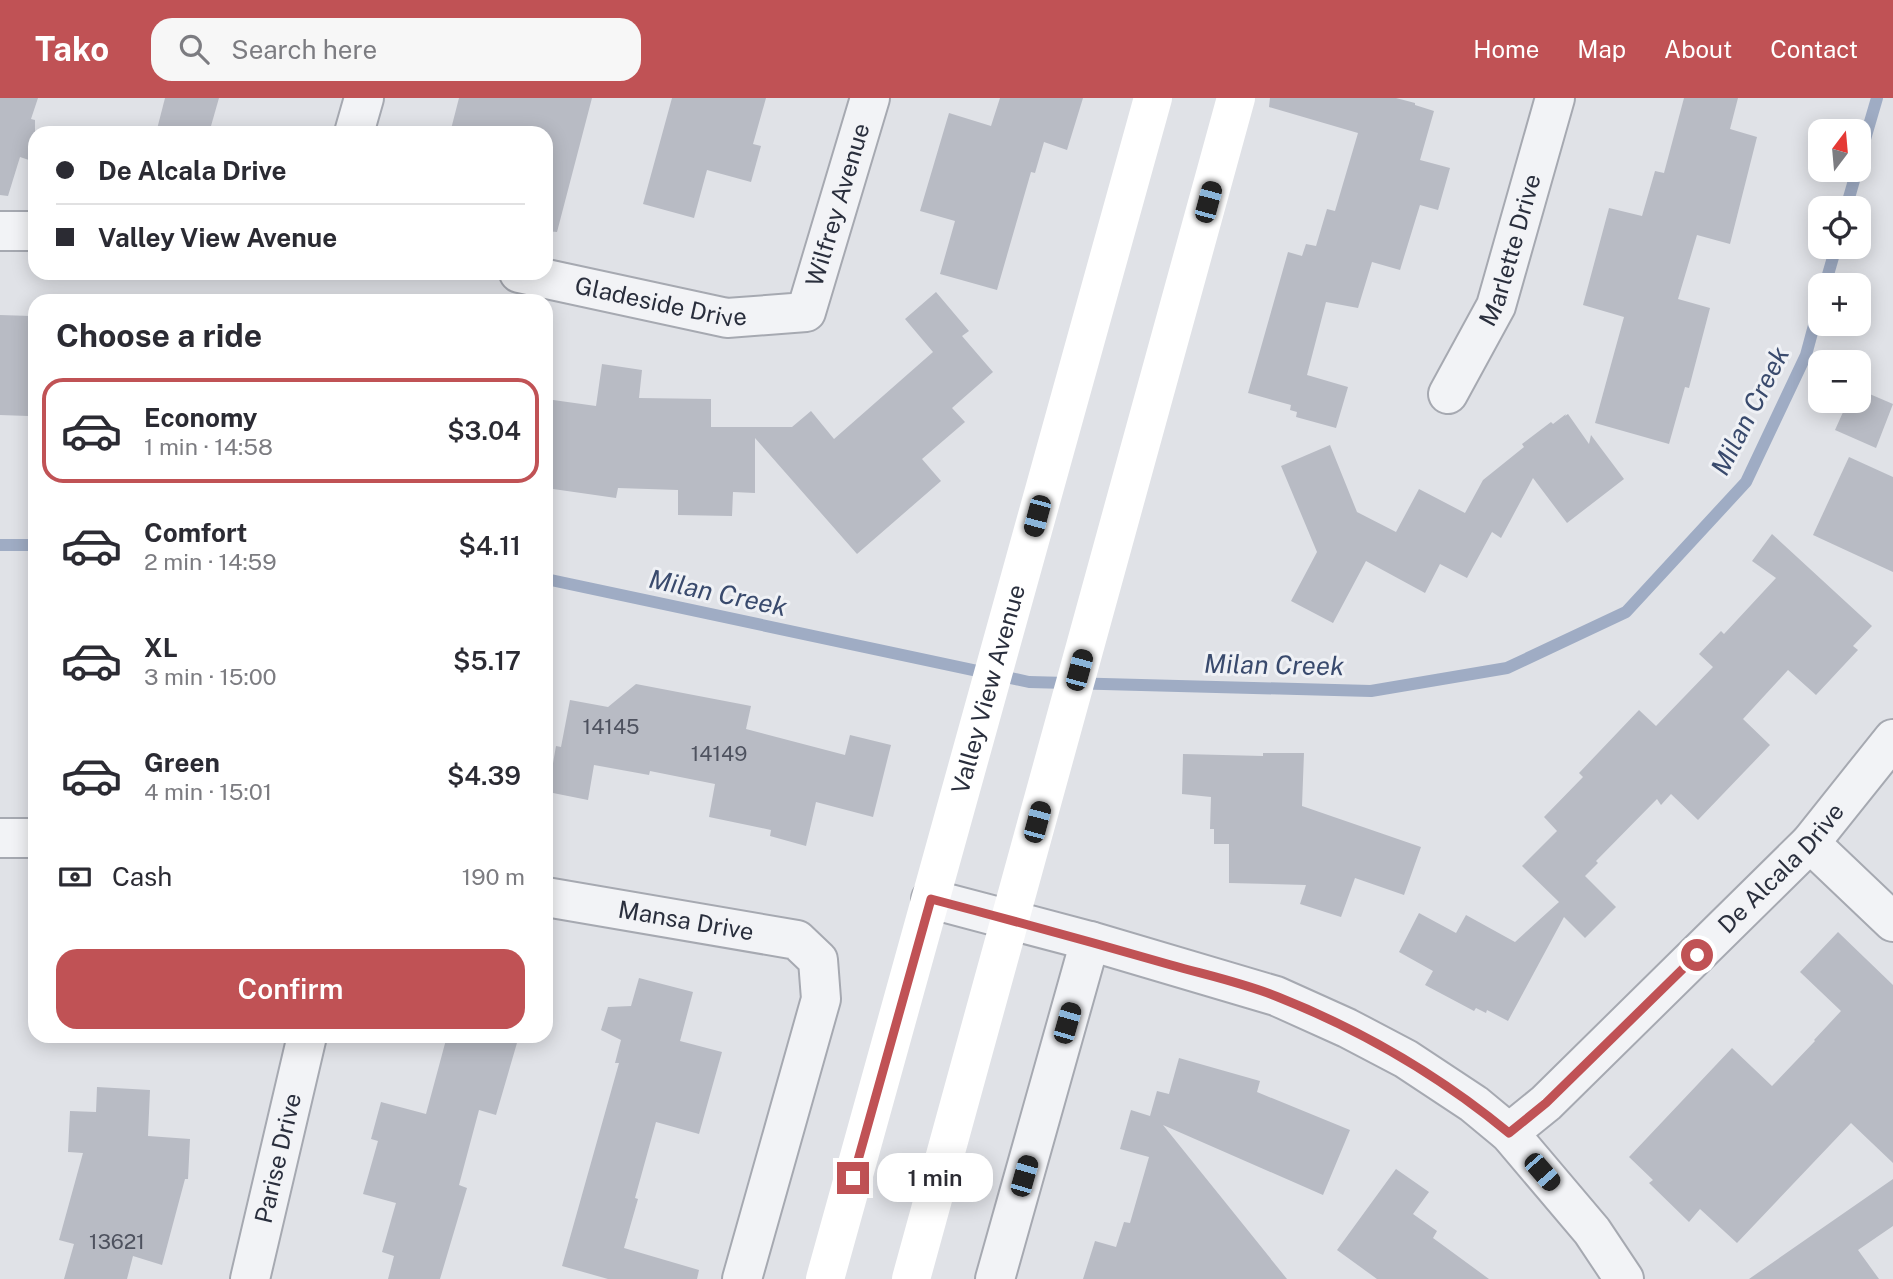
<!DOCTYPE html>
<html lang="en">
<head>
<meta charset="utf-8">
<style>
	body { margin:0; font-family:"Public Sans",sans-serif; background:#f7f7f7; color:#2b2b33; height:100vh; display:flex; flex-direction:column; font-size:26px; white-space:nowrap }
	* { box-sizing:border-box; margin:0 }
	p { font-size:23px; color:#7c7c81 }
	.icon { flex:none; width:38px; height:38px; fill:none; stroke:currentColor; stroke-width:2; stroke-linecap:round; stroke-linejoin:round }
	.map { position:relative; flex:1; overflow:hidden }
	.details { position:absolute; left:28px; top:196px; width:525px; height:749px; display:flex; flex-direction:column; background:#fff; border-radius:21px; box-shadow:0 4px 18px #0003 }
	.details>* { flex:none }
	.top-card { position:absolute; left:28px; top:28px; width:525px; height:154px; border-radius:21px; box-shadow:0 4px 18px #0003; display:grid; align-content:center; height:154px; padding:0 28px; background:#fff }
	.needle { width:46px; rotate:16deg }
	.controls { position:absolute; left:1808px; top:21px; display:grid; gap:14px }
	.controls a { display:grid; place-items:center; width:63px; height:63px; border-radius:14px; background:#fff; box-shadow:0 4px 18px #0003; font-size:35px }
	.end { position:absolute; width:32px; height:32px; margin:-16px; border:9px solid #c05255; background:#fff; box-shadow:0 0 0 4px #fff }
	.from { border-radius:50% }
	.bubble { position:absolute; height:49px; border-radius:21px; background:#fff; box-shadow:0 4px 18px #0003; font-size:23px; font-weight:600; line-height:49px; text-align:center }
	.car { position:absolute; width:21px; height:42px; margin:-21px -10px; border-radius:9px; box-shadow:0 0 5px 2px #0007; background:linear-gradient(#222 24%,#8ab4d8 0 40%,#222 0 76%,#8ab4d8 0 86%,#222 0) }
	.top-card b { display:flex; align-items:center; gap:24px; height:66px; font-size:26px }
	.top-card b+b { border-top:2px solid #e1e1e2 }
	.top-card i { width:18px; height:18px; background:#2b2b33 }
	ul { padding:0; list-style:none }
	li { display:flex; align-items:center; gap:21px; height:105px; margin:0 14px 10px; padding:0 14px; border:4px solid transparent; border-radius:21px }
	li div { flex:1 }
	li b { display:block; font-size:26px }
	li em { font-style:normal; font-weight:600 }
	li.current { border-color:#c05255 }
	li>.icon { width:63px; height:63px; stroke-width:1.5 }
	h2 { padding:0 28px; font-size:32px; line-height:84px }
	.pay { display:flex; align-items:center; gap:18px; height:77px; padding:0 28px; font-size:26px }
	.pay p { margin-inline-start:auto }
	.button { display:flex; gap:14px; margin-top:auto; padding:14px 28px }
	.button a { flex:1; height:80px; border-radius:21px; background:#c05255; color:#fff; font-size:28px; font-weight:600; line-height:80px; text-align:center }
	header { display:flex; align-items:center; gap:42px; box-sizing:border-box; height:98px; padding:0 35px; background:#c05255; color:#fff }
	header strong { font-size:33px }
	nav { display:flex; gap:38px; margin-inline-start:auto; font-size:24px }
	.search { width:490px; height:63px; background:#f7f7f7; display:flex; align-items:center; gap:18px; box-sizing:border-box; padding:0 24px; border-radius:21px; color:#7c7c81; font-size:26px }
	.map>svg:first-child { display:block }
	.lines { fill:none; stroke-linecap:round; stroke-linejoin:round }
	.stream { stroke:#9facc4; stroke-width:12 }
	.building { fill:#b8bbc4 }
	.minor-casing { stroke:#a6a9b1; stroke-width:42 }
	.minor { stroke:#f2f3f6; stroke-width:38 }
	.secondary { stroke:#fff; stroke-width:38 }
	.route { stroke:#c05255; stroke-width:9 }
	.labels { text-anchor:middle; stroke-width:6; stroke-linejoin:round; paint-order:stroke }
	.number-label { font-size:21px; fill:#4e525f }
	.street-label { font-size:24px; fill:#2a2f3d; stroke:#eff1f5 }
	.water-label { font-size:26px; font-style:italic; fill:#394a6d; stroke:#eff1f5 }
</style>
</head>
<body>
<header>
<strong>Tako</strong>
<div class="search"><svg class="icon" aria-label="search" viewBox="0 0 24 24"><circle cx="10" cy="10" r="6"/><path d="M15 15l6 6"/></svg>Search here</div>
<nav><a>Home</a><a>Map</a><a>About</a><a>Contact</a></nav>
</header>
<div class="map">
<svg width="1893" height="1181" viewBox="0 0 1893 1181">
	<rect width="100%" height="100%" fill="#e0e2e7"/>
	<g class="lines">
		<g class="stream">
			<polyline points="1858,65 1877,0"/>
			<polyline points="1846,110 1857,72"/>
			<polyline points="1825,187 1836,149"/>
			<polyline points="0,447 35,447"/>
			<polyline points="546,481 1029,584 1371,593 1507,570 1626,514 1746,384 1806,257 1820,205"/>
		</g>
	</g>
	<g class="building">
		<polygon points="0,0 38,0 31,21 35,22 35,64 20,59 8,98 0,97"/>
		<polygon points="165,0 219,0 209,35 156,35"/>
		<polygon points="459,0 592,0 557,134 546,133 546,35 450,35"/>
		<polygon points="672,0 766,0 753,46 761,48 751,84 707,72 694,120 643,106"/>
		<polygon points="1000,0 1083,0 1067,52 1044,44 1035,75 1031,74 997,192 940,176 955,123 920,113 949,15 991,28"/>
		<polygon points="1270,0 1396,0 1415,5 1415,7 1434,13 1420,62 1450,70 1438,112 1420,107 1400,172 1372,164 1358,210 1326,204 1307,277 1348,289 1336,330 1296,319 1297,314 1290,312 1291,307 1248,295 1288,154 1302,158 1306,146 1316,148 1327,111 1335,113 1358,35 1269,9"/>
		<polygon points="1684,0 1738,0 1730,31 1757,39 1730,146 1697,137 1678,201 1710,210 1689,290 1685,289 1669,346 1595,325 1624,219 1583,207 1609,110 1642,118 1655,73 1664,75"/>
		<polygon points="936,194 969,233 962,238 993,274 952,310 965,324 922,361 941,383 857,456 755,340 755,395 733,394 732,418 678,417 678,392 618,390 616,400 546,390 546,301 596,308 602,266 642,272 639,300 711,301 711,329 792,329 811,313 834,341 933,254 905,221"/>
		<polygon points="0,217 31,218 30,260 35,260 35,314 28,314 28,318 0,317"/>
		<polygon points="1858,291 1893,306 1876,350 1835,332 1848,303 1858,303"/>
		<polygon points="1566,316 1565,318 1568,316 1589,346 1591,337 1624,381 1567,425 1533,380 1501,440 1492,434 1467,480 1440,466 1425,495 1366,463 1333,525 1291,503 1317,454 1281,368 1330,347 1357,414 1396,434 1419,391 1465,415 1483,382 1524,349 1522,346 1551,324 1553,326"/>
		<polygon points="1849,359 1893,379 1893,474 1813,437"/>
		<polygon points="1772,436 1872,528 1853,548 1858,552 1816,597 1788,572 1743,621 1770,647 1698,722 1671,696 1661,707 1657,701 1596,763 1598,765 1585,778 1616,809 1585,840 1564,819 1508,923 1487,912 1486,915 1476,910 1474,913 1425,887 1433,873 1399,854 1419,815 1456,835 1466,817 1515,844 1559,804 1522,768 1557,733 1544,719 1583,679 1579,675 1639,612 1656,628 1713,569 1699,556 1721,533 1724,536 1776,480 1752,463"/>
		<polygon points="636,586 751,608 746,631 845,657 850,637 891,647 873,719 816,704 806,748 770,738 771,732 709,719 715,686 650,673 649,677 594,667 588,702 548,694 556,648 561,649 570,602 608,609"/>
		<polygon points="1263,655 1304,655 1302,708 1421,749 1404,797 1355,780 1341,819 1300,806 1306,787 1229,785 1229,746 1214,746 1214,731 1210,731 1211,699 1182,696 1183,656 1263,658"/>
		<polygon points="1838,834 1893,887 1893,1065 1851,1025 1737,1145 1700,1111 1689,1124 1649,1085 1653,1082 1629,1059 1732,950 1772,988 1815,943 1814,942 1841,913 1800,874"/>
		<polygon points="639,880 693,894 680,943 722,954 699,1036 656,1024 635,1100 638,1101 624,1150 699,1172 697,1181 608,1181 562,1168 619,965 615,965 621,942 601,932 608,909 631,908"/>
		<polygon points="447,938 519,938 496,1017 479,1012 459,1087 467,1090 440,1181 388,1181 394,1158 382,1154 396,1105 363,1096 378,1043 371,1041 381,1004 426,1016"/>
		<polygon points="1179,960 1260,983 1257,994 1350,1032 1323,1097 1163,1027 1287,1181 1083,1181 1095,1143 1116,1149 1124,1124 1130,1125 1149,1059 1120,1051 1131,1012 1150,1018 1157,993 1169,996"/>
		<polygon points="97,989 150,992 148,1038 190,1041 188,1081 185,1081 162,1167 133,1158 127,1181 64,1181 74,1146 59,1142 83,1055 68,1054 70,1013 96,1014"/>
		<polygon points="1396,1071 1429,1094 1413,1116 1437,1133 1433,1140 1489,1181 1377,1181 1337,1152"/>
		<polygon points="1893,1081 1893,1128 1858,1152 1879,1181 1749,1181"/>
	</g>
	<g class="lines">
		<g class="minor-casing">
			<g id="minor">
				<polyline points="354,35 364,0"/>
				<polyline points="0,133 35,133"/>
				<path id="s1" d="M519 175 727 220 806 214 870 0"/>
				<path id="s2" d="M1448 296 1496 208 1555 0"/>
				<polyline points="0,740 35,740"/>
				<polyline points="1810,745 1893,824"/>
				<path id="s3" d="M546 799 797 842 818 862 821 901 742 1181"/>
				<polyline points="931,801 1090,843 1276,898 1347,930 1406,961 1474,1006 1509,1035 1592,1133 1624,1181"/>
				<path id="s4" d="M1509 1035 1546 1005 1810 745 1893 641"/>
				<path id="s5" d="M250 1181 307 938"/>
				<polyline points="995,1181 1090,843"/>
			</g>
		</g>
		<use href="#minor" class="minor"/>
		<g class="secondary">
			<path id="s6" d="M825 1181 1153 0"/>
			<polyline points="911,1181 1236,0"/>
		</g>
	</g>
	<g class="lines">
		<path class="route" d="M853 1080 931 801C1011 822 1091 844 1171 867 1206 877 1244 885 1278 899 1361 932 1440 978 1509 1035L1546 1005 1697 857"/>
	</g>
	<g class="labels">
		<g class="number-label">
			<text x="611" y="636">14145</text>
			<text x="719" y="663">14149</text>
			<text x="117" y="1151">13621</text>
		</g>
		<g class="street-label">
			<text dy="8" stroke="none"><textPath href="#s1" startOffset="404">Wilfrey Avenue</textPath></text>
			<text dy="8" stroke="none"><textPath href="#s2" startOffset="158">Marlette Drive</textPath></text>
			<text dy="8" stroke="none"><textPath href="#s1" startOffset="145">Gladeside Drive</textPath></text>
			<text dy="8" stroke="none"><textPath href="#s6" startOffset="612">Valley View Avenue</textPath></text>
			<text dy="8" stroke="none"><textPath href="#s4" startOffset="380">De Alcala Drive</textPath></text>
			<text dy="8" stroke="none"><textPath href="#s3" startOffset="142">Mansa Drive</textPath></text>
			<text dy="8" stroke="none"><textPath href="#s5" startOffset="124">Parise Drive</textPath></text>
		</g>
		<g class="water-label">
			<text transform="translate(1750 313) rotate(-63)" y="9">Milan Creek</text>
			<text transform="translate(718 495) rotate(12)" y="9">Milan Creek</text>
			<text transform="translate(1274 567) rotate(1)" y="9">Milan Creek</text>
		</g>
	</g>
</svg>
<div class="controls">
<a><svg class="needle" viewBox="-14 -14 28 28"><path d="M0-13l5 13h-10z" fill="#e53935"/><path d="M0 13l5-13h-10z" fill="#7c7c81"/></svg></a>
<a><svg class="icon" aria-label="locate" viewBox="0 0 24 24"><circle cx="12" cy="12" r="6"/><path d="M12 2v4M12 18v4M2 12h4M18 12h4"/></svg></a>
<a>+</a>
<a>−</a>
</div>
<i class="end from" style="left:1697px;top:857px"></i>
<i class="end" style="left:853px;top:1080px"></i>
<div class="bubble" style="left:877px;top:1055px;width:116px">1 min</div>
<i class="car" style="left:1208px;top:104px;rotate:15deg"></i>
<i class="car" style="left:1037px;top:418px;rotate:195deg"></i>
<i class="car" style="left:1079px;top:572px;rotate:15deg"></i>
<i class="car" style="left:1037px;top:724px;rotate:15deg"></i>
<i class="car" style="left:1067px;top:925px;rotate:16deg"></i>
<i class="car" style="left:1542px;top:1074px;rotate:139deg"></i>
<i class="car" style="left:1024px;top:1078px;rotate:16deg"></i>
<div class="top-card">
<b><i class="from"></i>De Alcala Drive</b>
<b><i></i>Valley View Avenue</b>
</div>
<section class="details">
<h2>Choose a ride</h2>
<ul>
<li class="current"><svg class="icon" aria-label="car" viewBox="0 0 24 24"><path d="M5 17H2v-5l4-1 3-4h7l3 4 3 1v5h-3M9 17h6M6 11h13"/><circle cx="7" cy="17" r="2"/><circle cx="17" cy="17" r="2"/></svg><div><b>Economy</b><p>1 min · 14:58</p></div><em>$3.04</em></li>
<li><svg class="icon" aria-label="car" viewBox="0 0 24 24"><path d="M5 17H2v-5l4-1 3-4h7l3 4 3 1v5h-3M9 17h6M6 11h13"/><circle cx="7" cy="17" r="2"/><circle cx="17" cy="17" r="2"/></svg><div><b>Comfort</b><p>2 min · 14:59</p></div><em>$4.11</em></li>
<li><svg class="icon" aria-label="car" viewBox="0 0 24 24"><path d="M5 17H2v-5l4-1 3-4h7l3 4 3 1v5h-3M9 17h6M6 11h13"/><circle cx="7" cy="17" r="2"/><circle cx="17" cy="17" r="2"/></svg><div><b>XL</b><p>3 min · 15:00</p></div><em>$5.17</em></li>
<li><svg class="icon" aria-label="car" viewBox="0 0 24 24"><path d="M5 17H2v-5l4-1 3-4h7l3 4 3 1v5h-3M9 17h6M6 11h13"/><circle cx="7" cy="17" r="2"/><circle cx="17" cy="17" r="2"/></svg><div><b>Green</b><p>4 min · 15:01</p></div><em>$4.39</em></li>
</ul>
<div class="pay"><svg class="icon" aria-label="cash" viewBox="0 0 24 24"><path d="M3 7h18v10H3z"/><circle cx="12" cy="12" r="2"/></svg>Cash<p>190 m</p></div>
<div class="button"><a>Confirm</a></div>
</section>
</div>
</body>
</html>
